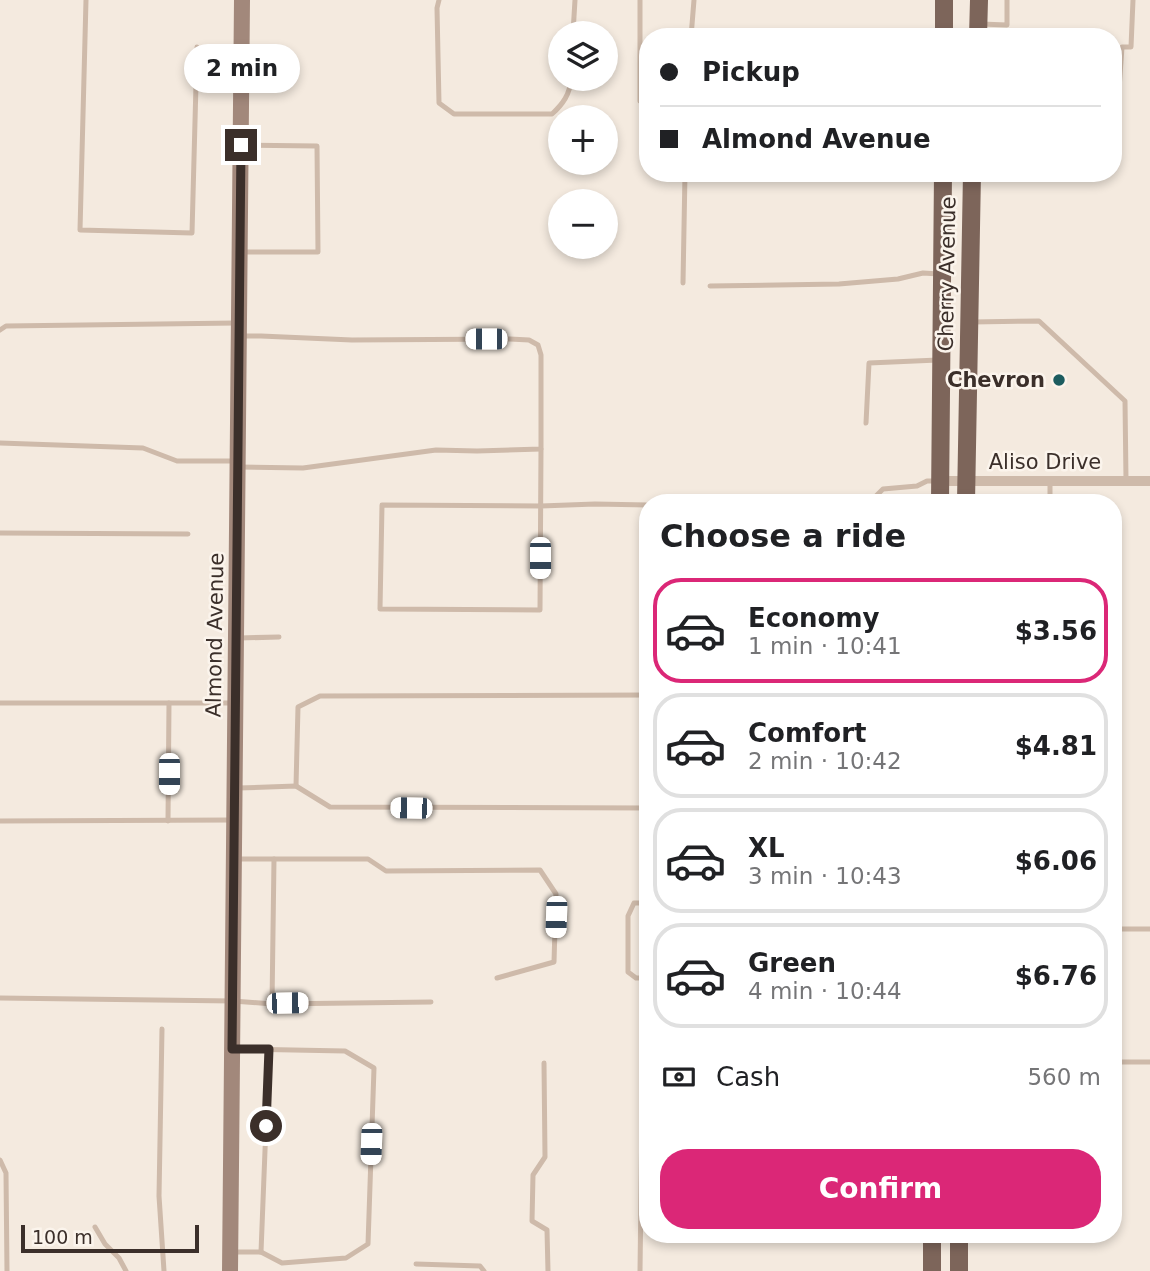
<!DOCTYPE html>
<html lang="en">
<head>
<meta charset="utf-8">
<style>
	body { margin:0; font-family:"DejaVu Sans",sans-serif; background:#f6f6f6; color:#202124; height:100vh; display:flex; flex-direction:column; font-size:26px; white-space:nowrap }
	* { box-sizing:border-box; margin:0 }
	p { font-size:23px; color:#757577 }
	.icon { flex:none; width:38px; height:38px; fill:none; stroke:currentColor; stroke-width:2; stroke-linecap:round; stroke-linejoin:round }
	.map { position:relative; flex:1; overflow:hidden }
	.panel { position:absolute; left:639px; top:494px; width:483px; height:749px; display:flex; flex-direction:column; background:#fff; border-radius:28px; box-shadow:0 4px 10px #0003 }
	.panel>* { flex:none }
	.hud { position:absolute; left:639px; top:28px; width:483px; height:154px; border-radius:28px; box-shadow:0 4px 10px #0003; display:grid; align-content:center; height:154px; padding:0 21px; background:#fff }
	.buttons { position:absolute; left:548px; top:21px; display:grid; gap:14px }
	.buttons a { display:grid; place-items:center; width:70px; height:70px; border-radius:50%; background:#fff; box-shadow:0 4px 10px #0003; font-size:35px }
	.scale { position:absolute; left:21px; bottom:18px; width:178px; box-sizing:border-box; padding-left:7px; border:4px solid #3b2f2a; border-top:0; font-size:19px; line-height:24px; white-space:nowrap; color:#3b2f2a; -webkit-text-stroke:5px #fbf4ec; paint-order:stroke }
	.end { position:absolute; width:32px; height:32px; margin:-16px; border:9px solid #3b2f2a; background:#fff; box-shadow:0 0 0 4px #fff }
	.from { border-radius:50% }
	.bubble { position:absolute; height:49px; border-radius:24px; background:#fff; box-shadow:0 4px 10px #0003; font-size:23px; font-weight:800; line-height:49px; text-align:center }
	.car { position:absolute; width:21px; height:42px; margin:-21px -10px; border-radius:9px; box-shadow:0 0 5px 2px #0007; background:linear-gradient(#fff 24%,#345 0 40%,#fff 0 76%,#345 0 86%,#fff 0) }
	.hud b { display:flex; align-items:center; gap:24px; height:66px; font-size:26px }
	.hud b+b { border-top:2px solid #e0e0e0 }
	.hud i { width:18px; height:18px; background:#202124 }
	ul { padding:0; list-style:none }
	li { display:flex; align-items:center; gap:21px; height:105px; margin:0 14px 10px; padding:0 7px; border:4px solid #e0e0e0; border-radius:28px }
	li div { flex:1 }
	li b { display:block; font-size:26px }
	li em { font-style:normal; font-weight:800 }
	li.active { border-color:#db2777 }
	li>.icon { width:63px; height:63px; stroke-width:1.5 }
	h2 { padding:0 21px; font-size:32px; line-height:84px }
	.pay { display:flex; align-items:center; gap:18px; height:77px; padding:0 21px; font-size:26px }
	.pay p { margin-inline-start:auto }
	.action { display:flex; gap:14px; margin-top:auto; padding:14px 21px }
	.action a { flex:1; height:80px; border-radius:28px; background:#db2777; color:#fff; font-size:28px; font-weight:800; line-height:80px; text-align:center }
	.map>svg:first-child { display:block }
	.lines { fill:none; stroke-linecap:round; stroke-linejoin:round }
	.lane { stroke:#cebaaa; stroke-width:5 }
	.street { stroke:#cebaaa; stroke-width:10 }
	.secondary { stroke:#a2887b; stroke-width:16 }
	.primary { stroke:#7d655a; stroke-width:18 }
	.route { stroke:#3b2f2a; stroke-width:9 }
	.poi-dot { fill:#1c5c5f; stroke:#fbf4ec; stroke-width:2.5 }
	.labels { text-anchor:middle; stroke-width:5; stroke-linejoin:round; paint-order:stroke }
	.street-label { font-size:21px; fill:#3b2f2a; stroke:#fbf4ec }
	.poi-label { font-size:21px; font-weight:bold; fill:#3b2f2a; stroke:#fbf4ec; text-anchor:end }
</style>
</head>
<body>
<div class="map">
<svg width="1150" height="1271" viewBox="0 0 1150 1271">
	<rect width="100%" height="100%" fill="#f4eadf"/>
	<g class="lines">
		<g class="lane">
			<polyline points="86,0 80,230 192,233 197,47"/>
			<path d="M439 0 437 8 439 103 454 114H552C563 104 570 94 571 79"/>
			<polyline points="640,0 640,101"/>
			<polyline points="981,24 1007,25 1007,0"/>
			<polyline points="573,33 575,0"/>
			<polyline points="691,37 694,0"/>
			<polyline points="196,72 239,72"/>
			<polyline points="1119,89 1122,47 1131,47 1133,0"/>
			<polyline points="241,145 317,146 318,252 243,252"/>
			<polyline points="683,283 685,173"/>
			<polyline points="710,286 839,284 898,279 923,273 939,274"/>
			<polyline points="972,322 1039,321 1125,401 1126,480"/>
			<polyline points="0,330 6,326 236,323"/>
			<polyline points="866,423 869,363 938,360"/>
			<polyline points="0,443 143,448 177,461 235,461"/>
			<path d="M541 449C541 503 540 556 540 610L380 609 382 505 541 506 595 504 648 505"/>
			<polyline points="238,467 303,468 436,450 477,451 541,449 541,355 538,345 529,340 510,339 352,340 261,336 240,336"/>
			<polyline points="875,502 875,497 883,489 917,486 927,481 935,481"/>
			<polyline points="1050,502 1050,481"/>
			<polyline points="0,533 188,534"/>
			<polyline points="239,638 279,637"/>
			<polyline points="0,703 231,703"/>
			<polyline points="296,786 298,707 320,696 648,695"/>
			<polyline points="238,788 296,786 330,807 648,808"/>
			<polyline points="0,821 231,820"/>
			<polyline points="168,821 169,703"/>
			<polyline points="237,859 368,859 386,871 540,870 556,894 554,962 497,978"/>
			<polyline points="648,903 634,903 628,916 628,972 636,978 648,978"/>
			<polyline points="1113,929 1150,929"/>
			<polyline points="0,998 233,1001 272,1004 431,1002"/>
			<polyline points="272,1004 274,859"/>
			<polyline points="162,1029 159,1196 164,1271"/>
			<polyline points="1113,1062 1150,1062"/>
			<polyline points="544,1063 545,1157 533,1175 532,1221 547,1230 548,1271"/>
			<polyline points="0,1160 6,1173 7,1271"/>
			<polyline points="95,1227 105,1244 119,1258 126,1271"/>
			<polyline points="232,1252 261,1252 282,1263 346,1258 368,1244 374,1068 345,1051 235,1049"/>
			<polyline points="261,1252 269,1049"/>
			<polyline points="416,1264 480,1266 484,1271"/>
			<polyline points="640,1271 643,1031 648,1031"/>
		</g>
		<polyline class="street" points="941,481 1150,481"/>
		<polyline class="secondary" points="230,1271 242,0"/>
		<g class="primary">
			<polyline points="944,37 944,0"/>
			<polyline points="978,37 979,0"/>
			<polyline points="940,502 943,173"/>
			<polyline points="966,502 972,173"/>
			<polyline points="932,1271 932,1234"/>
			<polyline points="959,1271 959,1234"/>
		</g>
	</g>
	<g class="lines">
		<polyline class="route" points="241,145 232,1049 269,1049 266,1126"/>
	</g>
	<circle class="poi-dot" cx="1059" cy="380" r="7"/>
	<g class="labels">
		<g class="street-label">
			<text transform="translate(947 274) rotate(-89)" y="7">Cherry Avenue</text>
			<text x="1045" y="469">Aliso Drive</text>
			<text transform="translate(215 635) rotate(-89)" y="7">Almond Avenue</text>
		</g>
		<g class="poi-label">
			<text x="1045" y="387">Chevron</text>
		</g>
	</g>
</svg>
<div class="buttons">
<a><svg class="icon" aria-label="layers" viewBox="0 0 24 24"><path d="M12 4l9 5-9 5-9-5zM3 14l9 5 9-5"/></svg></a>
<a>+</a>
<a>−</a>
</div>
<div class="scale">100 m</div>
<i class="end from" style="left:266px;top:1126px"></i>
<i class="end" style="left:241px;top:145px"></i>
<div class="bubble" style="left:184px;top:44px;width:116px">2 min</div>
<i class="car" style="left:486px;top:339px;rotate:270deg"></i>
<i class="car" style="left:540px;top:558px;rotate:180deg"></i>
<i class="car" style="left:169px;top:774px;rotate:180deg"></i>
<i class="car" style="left:411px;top:808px;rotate:271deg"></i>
<i class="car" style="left:556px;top:917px;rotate:182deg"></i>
<i class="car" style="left:287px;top:1003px;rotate:89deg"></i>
<i class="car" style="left:371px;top:1144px;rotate:182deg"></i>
<div class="hud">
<b><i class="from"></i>Pickup</b>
<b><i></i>Almond Avenue</b>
</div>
<section class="panel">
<h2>Choose a ride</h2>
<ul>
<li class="active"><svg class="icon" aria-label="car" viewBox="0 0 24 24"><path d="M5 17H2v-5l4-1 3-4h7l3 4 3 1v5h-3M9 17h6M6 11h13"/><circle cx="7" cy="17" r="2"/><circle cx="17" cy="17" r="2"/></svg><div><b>Economy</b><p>1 min · 10:41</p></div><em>$3.56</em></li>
<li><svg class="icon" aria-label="car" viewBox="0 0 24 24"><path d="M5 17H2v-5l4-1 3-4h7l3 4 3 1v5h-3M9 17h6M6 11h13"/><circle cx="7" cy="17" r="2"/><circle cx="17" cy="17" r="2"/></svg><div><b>Comfort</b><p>2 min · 10:42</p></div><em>$4.81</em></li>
<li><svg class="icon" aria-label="car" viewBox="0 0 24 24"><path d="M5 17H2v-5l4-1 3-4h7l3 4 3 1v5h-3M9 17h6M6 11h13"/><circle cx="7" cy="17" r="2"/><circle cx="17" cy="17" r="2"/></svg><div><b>XL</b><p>3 min · 10:43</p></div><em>$6.06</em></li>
<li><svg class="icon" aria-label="car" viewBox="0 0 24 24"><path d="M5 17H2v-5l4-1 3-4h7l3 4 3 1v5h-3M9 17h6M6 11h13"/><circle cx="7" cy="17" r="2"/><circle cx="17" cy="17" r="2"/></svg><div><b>Green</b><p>4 min · 10:44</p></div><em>$6.76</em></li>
</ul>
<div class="pay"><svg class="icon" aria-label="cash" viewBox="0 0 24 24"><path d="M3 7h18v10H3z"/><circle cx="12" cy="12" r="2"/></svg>Cash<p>560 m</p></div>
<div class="action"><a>Confirm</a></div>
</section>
</div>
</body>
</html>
